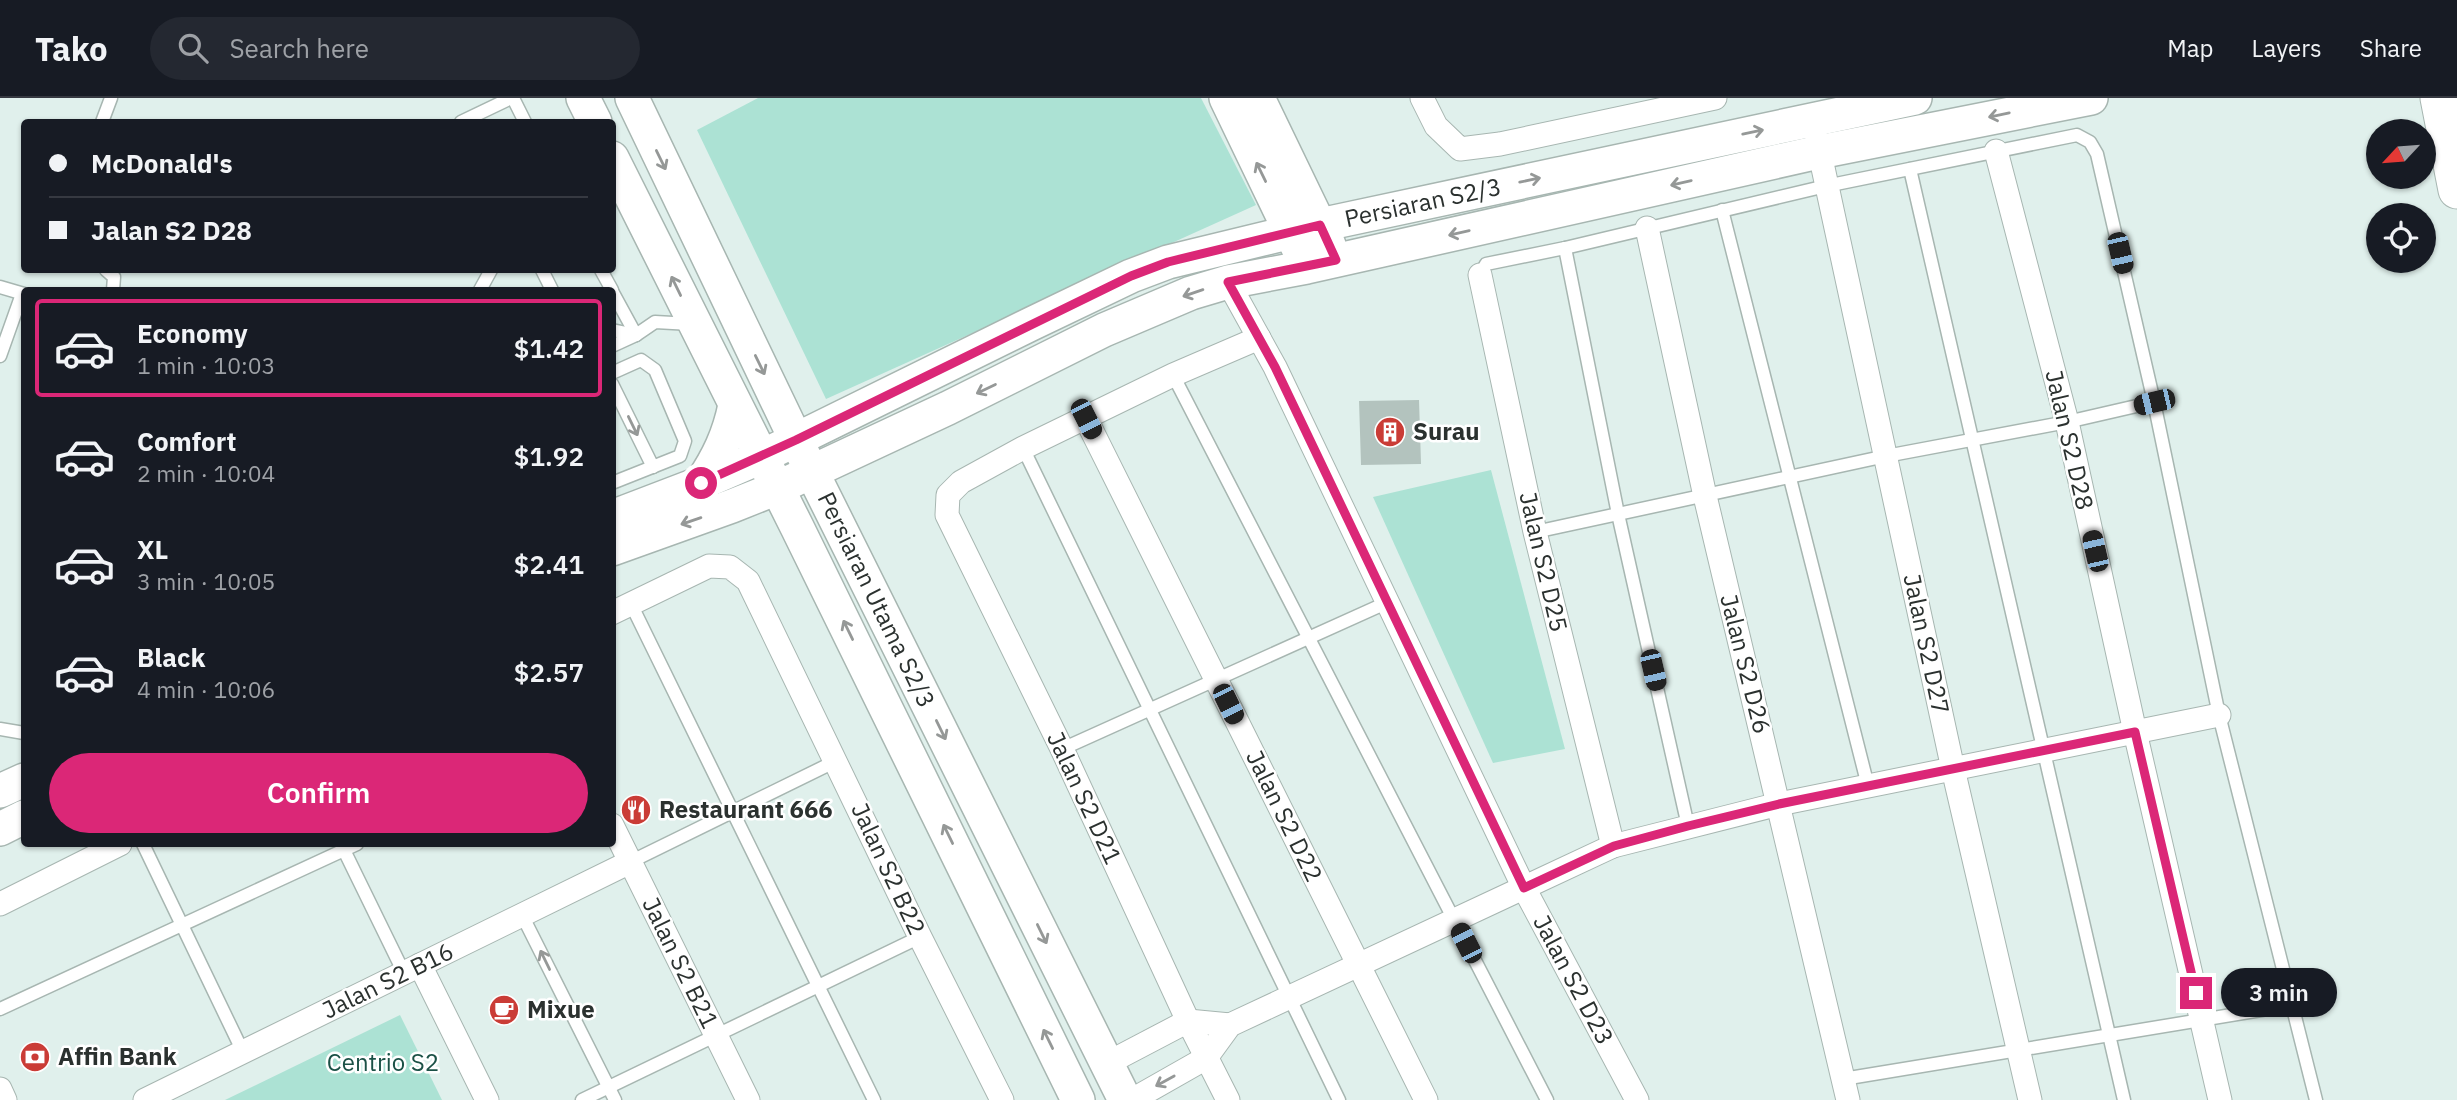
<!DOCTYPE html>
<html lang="en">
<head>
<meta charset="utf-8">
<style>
	body { margin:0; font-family:"IBM Plex Sans",sans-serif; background:#242831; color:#f1f3f6; height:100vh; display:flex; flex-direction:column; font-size:26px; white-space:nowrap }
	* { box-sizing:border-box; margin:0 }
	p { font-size:23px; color:#9ea1a6 }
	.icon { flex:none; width:38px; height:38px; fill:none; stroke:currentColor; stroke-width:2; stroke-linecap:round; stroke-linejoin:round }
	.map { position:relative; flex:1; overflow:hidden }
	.sheet { position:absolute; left:21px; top:189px; width:595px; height:560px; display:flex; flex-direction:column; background:#171b24; border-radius:7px; box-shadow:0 2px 5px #0004 }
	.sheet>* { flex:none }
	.guide { position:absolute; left:21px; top:21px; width:595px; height:154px; border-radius:7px; box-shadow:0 2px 5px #0004; display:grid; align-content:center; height:154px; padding:0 28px; background:#171b24 }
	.needle { width:46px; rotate:244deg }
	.buttons { position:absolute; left:2366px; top:21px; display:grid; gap:14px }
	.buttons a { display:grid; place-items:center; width:70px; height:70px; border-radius:50%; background:#171b24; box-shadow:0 2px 5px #0004; font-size:35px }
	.end { position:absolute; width:32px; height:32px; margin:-16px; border:9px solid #db2777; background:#fff; box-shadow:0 0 0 4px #fff }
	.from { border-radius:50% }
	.bubble { position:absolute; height:49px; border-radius:24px; background:#171b24; box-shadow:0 2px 5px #0004; font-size:23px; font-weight:600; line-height:49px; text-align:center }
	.car { position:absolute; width:21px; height:42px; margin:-21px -10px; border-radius:9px; box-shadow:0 0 5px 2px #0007; background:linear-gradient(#222 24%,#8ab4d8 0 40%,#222 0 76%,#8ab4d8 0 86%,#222 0) }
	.guide b { display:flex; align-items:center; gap:24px; height:66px; font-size:26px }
	.guide b+b { border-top:2px solid #363941 }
	.guide i { width:18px; height:18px; background:#f1f3f6 }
	ul { padding:12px 0 0; list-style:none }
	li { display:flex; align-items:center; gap:21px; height:98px; margin:0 14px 10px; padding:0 14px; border:4px solid transparent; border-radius:7px }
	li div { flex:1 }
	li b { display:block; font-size:26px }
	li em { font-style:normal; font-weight:600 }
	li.current { border-color:#db2777 }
	li>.icon { width:63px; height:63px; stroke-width:1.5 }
	.button { display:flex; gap:14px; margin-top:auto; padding:14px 28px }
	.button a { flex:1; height:80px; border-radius:42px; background:#db2777; color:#fff; font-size:28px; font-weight:600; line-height:80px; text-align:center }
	header { display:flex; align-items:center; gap:42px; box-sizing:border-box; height:98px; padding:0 35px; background:#171b24; border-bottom:2px solid #363941 }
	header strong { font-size:33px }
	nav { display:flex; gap:38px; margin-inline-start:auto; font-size:24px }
	.search { width:490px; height:63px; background:#242831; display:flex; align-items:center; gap:18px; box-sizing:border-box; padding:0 24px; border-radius:38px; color:#9ea1a6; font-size:26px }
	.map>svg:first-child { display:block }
	.green { fill:#ace2d4 }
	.building { fill:#b3c3be }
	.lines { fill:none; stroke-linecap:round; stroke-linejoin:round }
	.lane-casing { stroke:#a7b6b1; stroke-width:15 }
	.street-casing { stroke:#a7b6b1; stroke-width:25 }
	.secondary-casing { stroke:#a7b6b1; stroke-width:36 }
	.primary-casing { stroke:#a7b6b1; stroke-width:39 }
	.lane { stroke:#fff; stroke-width:12 }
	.street { stroke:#fff; stroke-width:23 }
	.secondary { stroke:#fff; stroke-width:33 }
	.primary { stroke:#fff; stroke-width:37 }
	.oneway { stroke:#959897 }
	.route { stroke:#db2777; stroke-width:9 }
	.labels { text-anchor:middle; stroke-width:5; stroke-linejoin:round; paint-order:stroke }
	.street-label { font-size:24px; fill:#2b312f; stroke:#fff }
	.poi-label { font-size:24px; font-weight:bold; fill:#2b312f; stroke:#fff; text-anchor:start }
	.park-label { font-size:24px; fill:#1b5146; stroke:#fff }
</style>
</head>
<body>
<header>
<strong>Tako</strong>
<div class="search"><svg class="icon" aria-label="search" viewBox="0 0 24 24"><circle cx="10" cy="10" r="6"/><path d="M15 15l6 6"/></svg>Search here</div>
<nav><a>Map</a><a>Layers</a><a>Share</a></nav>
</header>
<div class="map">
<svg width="2457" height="1002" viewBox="0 0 2457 1002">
	<rect width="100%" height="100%" fill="#e0f0ec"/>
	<g class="green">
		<polygon points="758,0 1201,0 1256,107 826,301 697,32"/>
		<polygon points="1491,372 1565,651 1493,665 1373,399"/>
		<polygon points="400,917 442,1002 225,1002"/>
	</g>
	<polygon class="building" points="1419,302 1421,366 1361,367 1359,303"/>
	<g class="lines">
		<g class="lane-casing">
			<g id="lane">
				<polyline points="513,0 525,24"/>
				<polyline points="102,24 111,0"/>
				<polyline points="461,24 511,0"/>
				<polyline points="1910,71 2124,1002"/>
				<polyline points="1722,112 1868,688"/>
				<polyline points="1565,150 1618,416 1688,728"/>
				<polyline points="106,172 114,179 113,192"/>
				<polyline points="542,172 552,192"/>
				<polyline points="601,172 612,192"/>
				<polyline points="1480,177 1486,166 1565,150 1826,88 2077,37 2090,44 2097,56 2154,304 2219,617 2316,1002"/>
				<polyline points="0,189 24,196"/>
				<polyline points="480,192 491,172"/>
				<polyline points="612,193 636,237"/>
				<polyline points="612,232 636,237"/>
				<polyline points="612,248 636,237 655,224 691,226"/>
				<polyline points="0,258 22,196"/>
				<polyline points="612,275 641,262 655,272 685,343 680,358 612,385"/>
				<polyline points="1173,277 1547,1002"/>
				<polyline points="612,286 653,369"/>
				<polyline points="1023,350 1339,1002"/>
				<polyline points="1535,434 1886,358 2067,324 2154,304"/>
				<polyline points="631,506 874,1002"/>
				<polyline points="0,631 24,635"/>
				<polyline points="1062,651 1386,505"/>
				<polyline points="143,746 243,954"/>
				<polyline points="341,746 404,875"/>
				<polyline points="630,764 836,663"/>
				<polyline points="522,817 615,1002"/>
				<polyline points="0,911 357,746"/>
				<polyline points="1843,981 2292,907"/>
				<polyline points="582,1002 920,839"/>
			</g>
		</g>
		<g class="street-casing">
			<g id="street">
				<polyline points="1422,0 1436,28 1460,51 1500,46 1715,0"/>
				<polyline points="1817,42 1953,671 2030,1002"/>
				<polyline points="1996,53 2067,324 2135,634 2220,1002"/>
				<polyline points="1647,130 1705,398 1848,1002"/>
				<polyline points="1480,177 1535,434 1613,748"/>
				<polyline points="1228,184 1275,269 1524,790 1637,1002"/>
				<polyline points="1086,321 1426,1002"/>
				<polyline points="612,515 709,468 730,469 748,483 920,839 1002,1002"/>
				<polyline points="612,727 748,1002"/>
				<polyline points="0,806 120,746"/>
				<polyline points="420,867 487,1002"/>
				<polyline points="1106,966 1188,923 1230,927"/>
				<polyline points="0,991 5,1002"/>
				<polyline points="145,1002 630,764"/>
				<polyline points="1132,1002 1206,960 1230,927 1613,748 1779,706 2219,617"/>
				<polyline points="1228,1002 1188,923 1062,651 947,417 948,397 961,384 1023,350 1173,277 1259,240"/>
			</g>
		</g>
		<g class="secondary-casing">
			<g id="secondary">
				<polyline points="583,0 595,24"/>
				<polyline points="632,0 796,342 1125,1002"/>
				<polyline points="1226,0 1300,154"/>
				<polyline points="1258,0 1329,147"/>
				<polyline points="612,60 797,429 1078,1002"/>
				<path d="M701 385C718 360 729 337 735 307"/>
				<polyline points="612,419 701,385 761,359 1031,226 1131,178 1168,164 1320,127 1915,0"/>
				<polyline points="612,451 732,408 777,390 948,310 1104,232 1191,195 1228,184 1307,169 1819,54 2091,0"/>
				<polyline points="0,693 24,682"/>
				<polyline points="0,731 24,719"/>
			</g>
		</g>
		<g class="primary-casing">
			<polyline id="primary" points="2439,0 2457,92"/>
		</g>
		<use href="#lane" class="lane"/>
		<use href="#street" class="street"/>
		<use href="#secondary" class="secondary"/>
		<use href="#primary" class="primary"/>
	</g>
	<defs><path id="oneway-shaft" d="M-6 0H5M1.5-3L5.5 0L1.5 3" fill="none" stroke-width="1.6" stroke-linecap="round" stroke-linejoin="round" transform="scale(1.75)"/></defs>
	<g class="oneway">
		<use href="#oneway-shaft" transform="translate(1999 17) rotate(168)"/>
		<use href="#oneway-shaft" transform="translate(1753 34) rotate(-12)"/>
		<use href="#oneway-shaft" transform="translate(661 62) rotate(64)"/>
		<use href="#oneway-shaft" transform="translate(1261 74) rotate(-116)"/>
		<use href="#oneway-shaft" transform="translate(1530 82) rotate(-12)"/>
		<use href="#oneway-shaft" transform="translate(1681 85) rotate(167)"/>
		<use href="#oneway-shaft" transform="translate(1459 135) rotate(167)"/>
		<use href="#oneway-shaft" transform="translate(676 188) rotate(-116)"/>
		<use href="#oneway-shaft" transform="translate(1193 195) rotate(161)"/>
		<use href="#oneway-shaft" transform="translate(760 267) rotate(64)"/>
		<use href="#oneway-shaft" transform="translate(986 291) rotate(154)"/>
		<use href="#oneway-shaft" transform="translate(633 328) rotate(64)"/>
		<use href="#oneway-shaft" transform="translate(691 423) rotate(161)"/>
		<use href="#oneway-shaft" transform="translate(848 532) rotate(-116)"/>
		<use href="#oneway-shaft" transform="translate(941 632) rotate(64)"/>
		<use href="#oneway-shaft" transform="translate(948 736) rotate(-116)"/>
		<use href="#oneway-shaft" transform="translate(1042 836) rotate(64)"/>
		<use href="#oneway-shaft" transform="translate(545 862) rotate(-116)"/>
		<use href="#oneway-shaft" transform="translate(1048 941) rotate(-116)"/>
		<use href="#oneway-shaft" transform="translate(1165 983) rotate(151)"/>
	</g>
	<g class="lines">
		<polyline class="route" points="701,385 796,342 1131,178 1168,164 1320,127 1336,162 1228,184 1275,269 1524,790 1614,748 1688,728 1779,706 2135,634 2196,895"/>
	</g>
	<defs>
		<g id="building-disc" transform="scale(1.575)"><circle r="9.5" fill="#ca3c36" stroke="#fff"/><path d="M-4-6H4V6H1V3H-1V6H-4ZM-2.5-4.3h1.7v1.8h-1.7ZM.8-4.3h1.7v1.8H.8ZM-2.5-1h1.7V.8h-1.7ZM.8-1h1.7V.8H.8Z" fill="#fff"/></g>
		<g id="restaurant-disc" transform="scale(1.575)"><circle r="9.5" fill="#ca3c36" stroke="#fff"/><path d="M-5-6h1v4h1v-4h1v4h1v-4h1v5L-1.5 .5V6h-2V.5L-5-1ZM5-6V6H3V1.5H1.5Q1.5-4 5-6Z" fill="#fff"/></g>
		<g id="cafe-disc" transform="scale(1.575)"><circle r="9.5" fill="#ca3c36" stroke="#fff"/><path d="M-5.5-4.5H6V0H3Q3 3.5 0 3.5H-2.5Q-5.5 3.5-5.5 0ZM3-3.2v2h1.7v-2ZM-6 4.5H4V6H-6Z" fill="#fff"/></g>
		<g id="bank-disc" transform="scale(1.575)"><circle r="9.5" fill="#ca3c36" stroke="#fff"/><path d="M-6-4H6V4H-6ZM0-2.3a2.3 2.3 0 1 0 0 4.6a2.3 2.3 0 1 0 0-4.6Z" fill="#fff"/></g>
	</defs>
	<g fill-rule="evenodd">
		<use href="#building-disc" x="1390" y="334"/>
		<use href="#restaurant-disc" x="636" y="712"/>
		<use href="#cafe-disc" x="504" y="912"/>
		<use href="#bank-disc" x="35" y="959"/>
	</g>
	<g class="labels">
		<g class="street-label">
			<text transform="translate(1423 105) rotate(-12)" y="8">Persiaran S2/3</text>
			<text transform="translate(2069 342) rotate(77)" y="8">Jalan S2 D28</text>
			<text transform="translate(1543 464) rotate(77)" y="8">Jalan S2 D25</text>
			<text transform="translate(876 502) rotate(64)" y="8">Persiaran Utama S2/3</text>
			<text transform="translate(1926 546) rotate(78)" y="8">Jalan S2 D27</text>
			<text transform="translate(1745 566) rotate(76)" y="8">Jalan S2 D26</text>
			<text transform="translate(1084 700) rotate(65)" y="8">Jalan S2 D21</text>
			<text transform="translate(1284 718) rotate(64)" y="8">Jalan S2 D22</text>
			<text transform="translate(888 771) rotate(65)" y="8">Jalan S2 B22</text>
			<text transform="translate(680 865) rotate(64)" y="8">Jalan S2 B21</text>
			<text transform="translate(1573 882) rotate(62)" y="8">Jalan S2 D23</text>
			<text transform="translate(388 883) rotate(-26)" y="8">Jalan S2 B16</text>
		</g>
		<g class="poi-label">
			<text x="1413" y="342">Surau</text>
			<text x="659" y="720">Restaurant 666</text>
			<text x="527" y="920">Mixue</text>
			<text x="58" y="967">Affin Bank</text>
		</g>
		<g class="park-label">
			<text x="383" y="973">Centrio S2</text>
		</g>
	</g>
</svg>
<div class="buttons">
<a><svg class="needle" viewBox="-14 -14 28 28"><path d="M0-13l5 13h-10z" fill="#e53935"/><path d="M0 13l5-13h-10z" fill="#9ea1a6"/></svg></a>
<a><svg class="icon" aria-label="locate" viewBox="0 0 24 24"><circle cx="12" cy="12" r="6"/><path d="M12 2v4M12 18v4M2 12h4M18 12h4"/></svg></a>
</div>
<i class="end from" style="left:701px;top:385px"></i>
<i class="end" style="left:2196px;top:895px"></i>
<div class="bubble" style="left:2221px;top:870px;width:116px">3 min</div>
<i class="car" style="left:2120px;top:155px;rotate:167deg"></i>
<i class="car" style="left:2154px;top:304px;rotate:257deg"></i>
<i class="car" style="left:1086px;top:321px;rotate:153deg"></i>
<i class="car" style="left:2095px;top:453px;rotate:347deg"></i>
<i class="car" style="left:1653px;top:572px;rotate:167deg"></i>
<i class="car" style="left:1228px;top:606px;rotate:154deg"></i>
<i class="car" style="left:1466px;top:845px;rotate:333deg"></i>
<div class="guide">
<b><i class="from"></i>McDonald's</b>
<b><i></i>Jalan S2 D28</b>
</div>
<section class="sheet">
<ul>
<li class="current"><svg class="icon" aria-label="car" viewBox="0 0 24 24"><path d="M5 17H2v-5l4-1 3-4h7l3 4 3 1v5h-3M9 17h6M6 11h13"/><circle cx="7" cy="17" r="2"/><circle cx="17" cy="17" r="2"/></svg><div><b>Economy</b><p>1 min · 10:03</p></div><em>$1.42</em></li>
<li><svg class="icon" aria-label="car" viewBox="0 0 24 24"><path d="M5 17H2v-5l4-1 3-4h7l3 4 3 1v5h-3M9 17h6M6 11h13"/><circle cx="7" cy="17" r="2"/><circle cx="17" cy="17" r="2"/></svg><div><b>Comfort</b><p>2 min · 10:04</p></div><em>$1.92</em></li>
<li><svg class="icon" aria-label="car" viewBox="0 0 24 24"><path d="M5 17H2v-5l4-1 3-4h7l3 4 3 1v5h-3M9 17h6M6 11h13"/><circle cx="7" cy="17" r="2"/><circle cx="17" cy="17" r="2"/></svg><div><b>XL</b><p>3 min · 10:05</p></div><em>$2.41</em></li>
<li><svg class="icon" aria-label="car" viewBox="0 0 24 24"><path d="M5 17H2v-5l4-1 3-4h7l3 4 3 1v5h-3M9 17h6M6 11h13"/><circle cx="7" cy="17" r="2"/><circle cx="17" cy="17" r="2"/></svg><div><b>Black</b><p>4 min · 10:06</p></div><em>$2.57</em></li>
</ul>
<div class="button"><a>Confirm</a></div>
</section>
</div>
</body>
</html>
